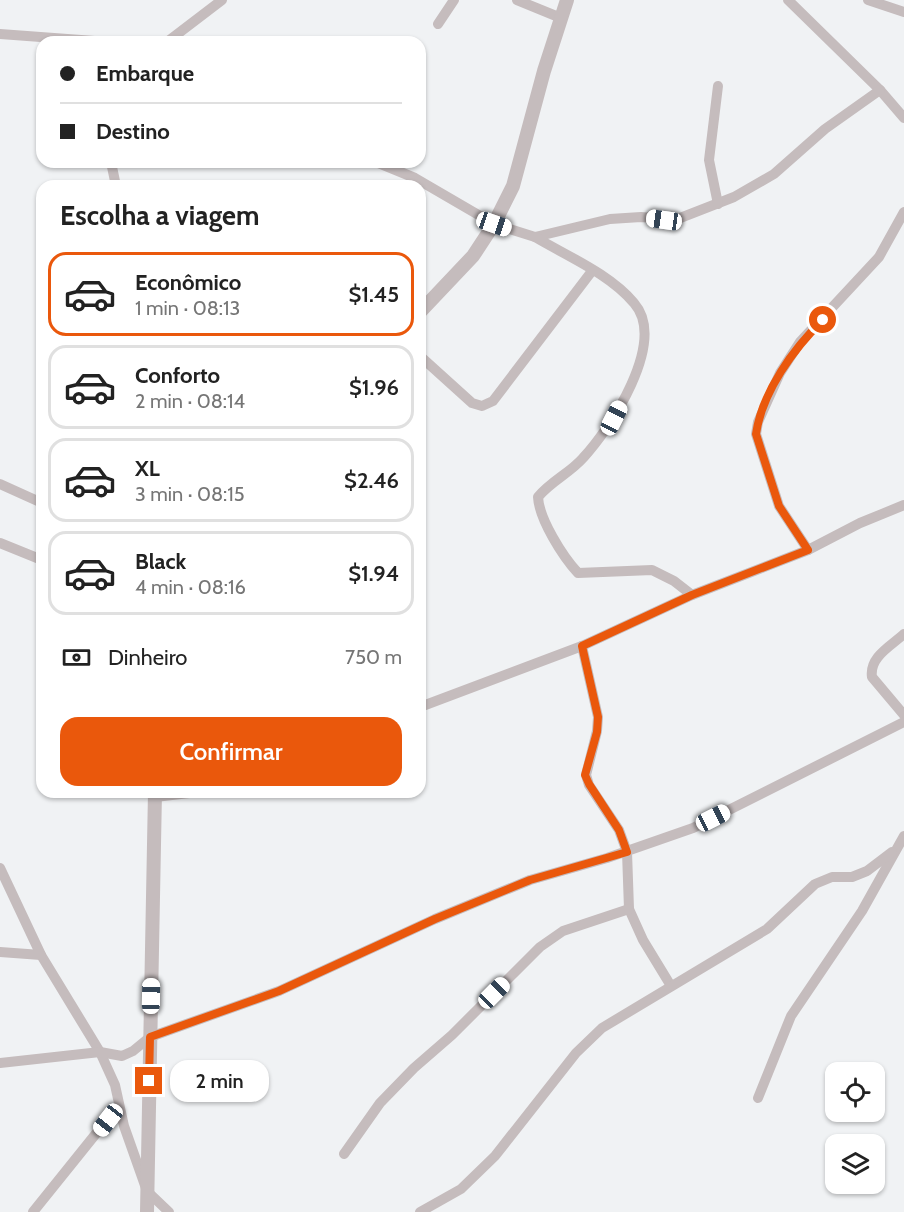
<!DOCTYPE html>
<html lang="pt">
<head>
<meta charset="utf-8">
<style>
	body { margin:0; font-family:Cabin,sans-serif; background:#f6f6f6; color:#222; height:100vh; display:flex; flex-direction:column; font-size:22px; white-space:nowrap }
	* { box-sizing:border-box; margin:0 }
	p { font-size:20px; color:#767676 }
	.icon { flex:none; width:33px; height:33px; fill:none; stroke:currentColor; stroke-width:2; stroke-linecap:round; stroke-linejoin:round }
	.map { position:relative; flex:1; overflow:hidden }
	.details { position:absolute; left:36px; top:180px; width:390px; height:618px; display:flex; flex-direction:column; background:#fff; border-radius:18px; box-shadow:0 2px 4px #0004 }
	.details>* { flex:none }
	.top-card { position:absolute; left:36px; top:36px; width:390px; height:132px; border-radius:18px; box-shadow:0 2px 4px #0004; display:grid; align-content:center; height:132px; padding:0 24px; background:#fff }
	.controls { position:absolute; left:825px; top:1062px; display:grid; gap:12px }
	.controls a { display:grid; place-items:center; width:60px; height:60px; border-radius:12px; background:#fff; box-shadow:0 2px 4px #0004; font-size:30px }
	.end { position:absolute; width:27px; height:27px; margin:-14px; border:8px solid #ea580c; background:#fff; box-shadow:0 0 0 3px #fff }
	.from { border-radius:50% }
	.bubble { position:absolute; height:42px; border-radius:18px; background:#fff; box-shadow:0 2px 4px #0004; font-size:20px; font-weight:600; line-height:42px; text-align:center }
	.car { position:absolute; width:18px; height:36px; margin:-18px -9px; border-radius:8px; box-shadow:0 0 4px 2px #0007; background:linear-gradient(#fff 24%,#345 0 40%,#fff 0 76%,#345 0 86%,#fff 0) }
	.top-card b { display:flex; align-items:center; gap:21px; height:57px; font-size:22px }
	.top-card b+b { border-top:2px solid #e0e0e0 }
	.top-card i { width:15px; height:15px; background:#222 }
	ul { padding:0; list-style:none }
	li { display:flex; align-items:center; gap:18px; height:84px; margin:0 12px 9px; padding:0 12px; border:3px solid #e0e0e0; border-radius:18px }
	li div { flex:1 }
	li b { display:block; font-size:22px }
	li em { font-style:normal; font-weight:600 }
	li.active { border-color:#ea580c }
	li>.icon { width:54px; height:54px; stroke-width:1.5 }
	h2 { padding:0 24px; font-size:27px; line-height:72px }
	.pay { display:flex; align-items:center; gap:15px; height:66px; padding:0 24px; font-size:22px }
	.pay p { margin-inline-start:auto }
	.cta { display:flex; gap:12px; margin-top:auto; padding:12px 24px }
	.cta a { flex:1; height:69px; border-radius:18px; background:#ea580c; color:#fff; font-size:24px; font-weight:600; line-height:69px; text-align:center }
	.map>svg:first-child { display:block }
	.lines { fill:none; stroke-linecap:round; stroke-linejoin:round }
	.minor { stroke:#c5bcbd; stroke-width:10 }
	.tertiary { stroke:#c5bcbd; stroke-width:14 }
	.route { stroke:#ea580c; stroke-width:8 }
</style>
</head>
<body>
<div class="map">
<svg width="904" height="1212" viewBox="0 0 904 1212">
	<rect width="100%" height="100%" fill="#f0f2f4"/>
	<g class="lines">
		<g class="minor">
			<polyline points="517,0 561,18"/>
			<polyline points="788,0 880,90 904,118"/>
			<polyline points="868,0 904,12"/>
			<polyline points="438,24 454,0"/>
			<polyline points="0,34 108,42"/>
			<polyline points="167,42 222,0"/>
			<polyline points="111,162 116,186"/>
			<polyline points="376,162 415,178 494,224 535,237 610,219 641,217 675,220 734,197 774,174 825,129 880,90"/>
			<polyline points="718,204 709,160 718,86"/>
			<path d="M535 237C567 256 610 274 634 303 668 342 610 429 583 458 570 473 551 481 538 497 539 519 563 557 578 573L652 570 674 581 692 595"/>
			<polyline points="420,356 472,403 482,406 493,401 592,271"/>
			<polyline points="0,484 42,503"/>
			<polyline points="0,543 42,560"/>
			<polyline points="808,550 779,506 756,434 758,422 780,373 800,342 879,257 904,212"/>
			<path d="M904 634C891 646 869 657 872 677L904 715"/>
			<polyline points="582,646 598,717 597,731 586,775 589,785 619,830 627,852 629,909 643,940 671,986"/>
			<polyline points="420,707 582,646 692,595 808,550 860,523 904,505"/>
			<polyline points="155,797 198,792"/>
			<polyline points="0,868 41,955 100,1052 115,1085 124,1126 147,1191 169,1212"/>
			<polyline points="0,952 41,955"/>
			<polyline points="0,1063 100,1052 122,1056 133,1051 150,1037 279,991 435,919 530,880 607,858 693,828 904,722"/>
			<polyline points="758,1098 791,1016 862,911 904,836"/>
			<polyline points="344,1154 380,1103 414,1068 452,1035 540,947 563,931 629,909"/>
			<polyline points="33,1212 119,1105"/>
			<polyline points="420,1212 461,1189 495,1156 576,1053 602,1028 767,929 815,884 832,877 852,877 867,871 892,852"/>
		</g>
		<g class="tertiary">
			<polyline points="420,312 473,256 494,224 513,186 544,71 567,0"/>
			<polyline points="147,1212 155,792"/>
		</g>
	</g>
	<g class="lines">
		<path class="route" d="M149 1081 150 1037 279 991 435 919 530 880 627 852 619 830 589 784 585 775 597 732 598 717 582 646 692 595 808 550 779 506 756 434C762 392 794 348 823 320"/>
	</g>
</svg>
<div class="controls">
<a><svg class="icon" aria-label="locate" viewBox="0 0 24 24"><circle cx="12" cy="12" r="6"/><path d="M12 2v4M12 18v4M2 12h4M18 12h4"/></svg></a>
<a><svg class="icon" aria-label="layers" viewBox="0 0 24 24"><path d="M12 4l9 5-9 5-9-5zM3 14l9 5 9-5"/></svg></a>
</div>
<i class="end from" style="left:823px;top:320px"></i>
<i class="end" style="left:149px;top:1081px"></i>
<div class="bubble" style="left:170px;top:1060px;width:99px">2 min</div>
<i class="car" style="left:664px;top:220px;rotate:278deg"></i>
<i class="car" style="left:494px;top:224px;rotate:109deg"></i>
<i class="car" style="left:614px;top:418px;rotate:27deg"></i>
<i class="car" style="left:713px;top:818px;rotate:63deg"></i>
<i class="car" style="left:494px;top:993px;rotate:45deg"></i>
<i class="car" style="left:151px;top:996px;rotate:1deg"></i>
<i class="car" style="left:108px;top:1120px;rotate:218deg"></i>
<div class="top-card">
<b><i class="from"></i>Embarque</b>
<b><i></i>Destino</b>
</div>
<section class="details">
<h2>Escolha a viagem</h2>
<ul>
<li class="active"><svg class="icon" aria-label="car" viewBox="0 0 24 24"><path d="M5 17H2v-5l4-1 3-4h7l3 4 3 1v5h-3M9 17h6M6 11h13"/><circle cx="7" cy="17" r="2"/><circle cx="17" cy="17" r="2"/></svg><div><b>Econômico</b><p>1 min · 08:13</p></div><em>$1.45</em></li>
<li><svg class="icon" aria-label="car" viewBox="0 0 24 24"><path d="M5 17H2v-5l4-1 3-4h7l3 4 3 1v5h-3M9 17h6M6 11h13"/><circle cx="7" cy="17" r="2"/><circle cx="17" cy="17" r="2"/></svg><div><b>Conforto</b><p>2 min · 08:14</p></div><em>$1.96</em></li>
<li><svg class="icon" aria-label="car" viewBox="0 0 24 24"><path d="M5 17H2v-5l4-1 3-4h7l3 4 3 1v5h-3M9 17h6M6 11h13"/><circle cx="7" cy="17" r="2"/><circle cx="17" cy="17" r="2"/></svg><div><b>XL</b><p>3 min · 08:15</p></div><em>$2.46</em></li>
<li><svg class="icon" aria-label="car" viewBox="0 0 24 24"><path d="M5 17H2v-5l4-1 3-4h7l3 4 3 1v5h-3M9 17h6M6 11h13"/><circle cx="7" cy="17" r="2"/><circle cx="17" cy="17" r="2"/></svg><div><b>Black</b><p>4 min · 08:16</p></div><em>$1.94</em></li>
</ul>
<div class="pay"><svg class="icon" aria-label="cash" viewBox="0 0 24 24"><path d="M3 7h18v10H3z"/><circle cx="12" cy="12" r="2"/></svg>Dinheiro<p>750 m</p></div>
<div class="cta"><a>Confirmar</a></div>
</section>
</div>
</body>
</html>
